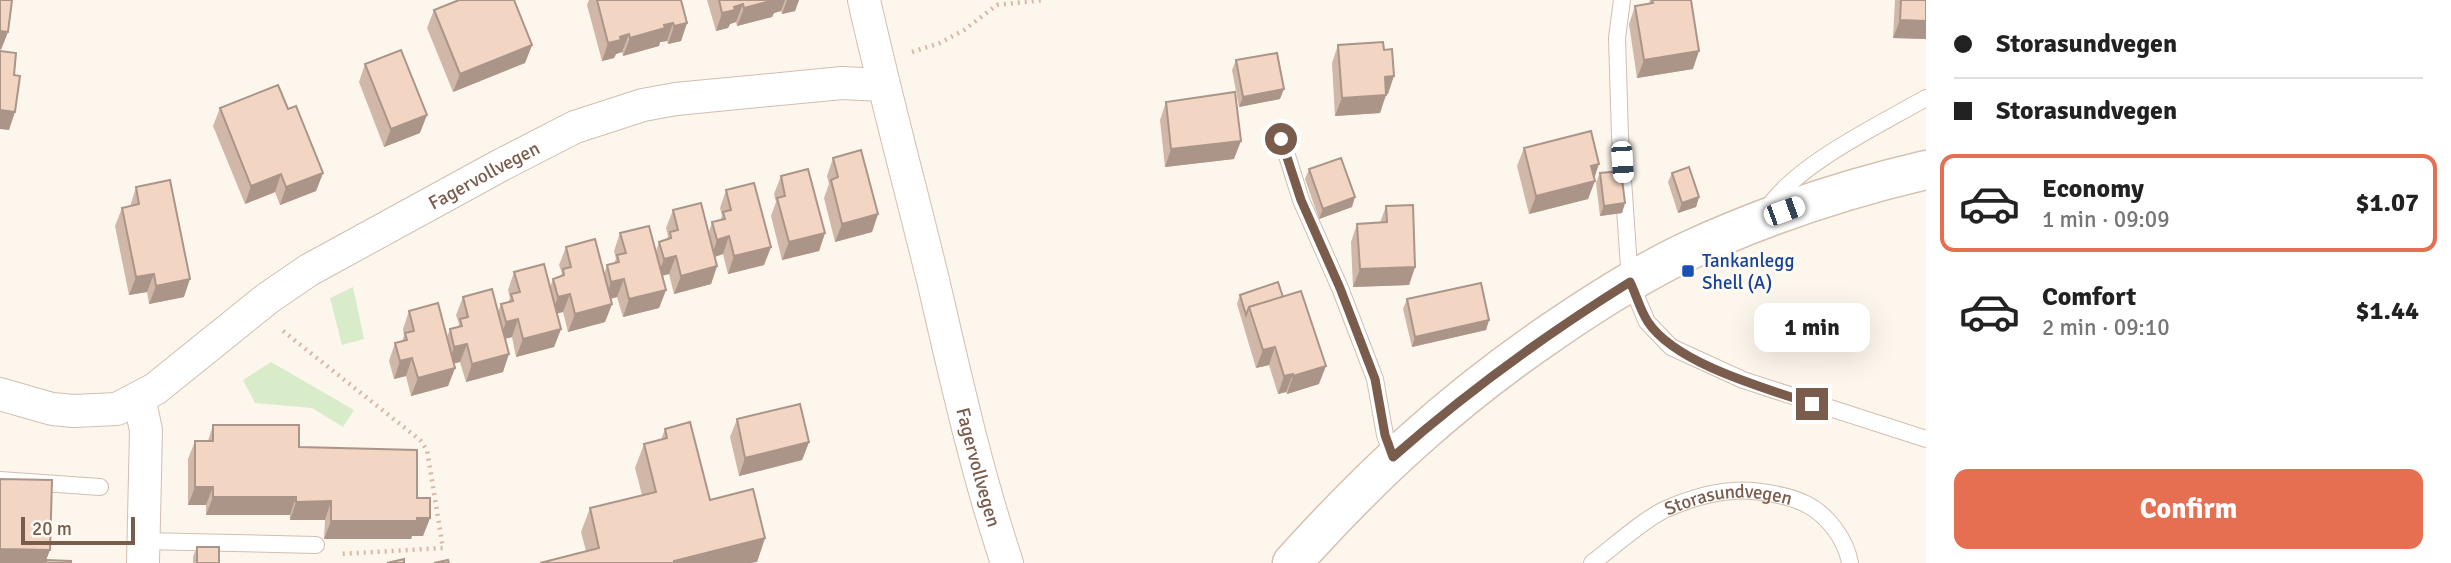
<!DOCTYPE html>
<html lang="en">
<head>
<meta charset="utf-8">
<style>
	body { margin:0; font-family:Signika,sans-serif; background:#f2f2f2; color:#222; height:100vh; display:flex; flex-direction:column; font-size:26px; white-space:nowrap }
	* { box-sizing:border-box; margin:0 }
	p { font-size:23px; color:#767676 }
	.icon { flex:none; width:38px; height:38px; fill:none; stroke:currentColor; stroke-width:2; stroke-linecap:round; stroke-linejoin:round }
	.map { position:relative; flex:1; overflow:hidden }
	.side { display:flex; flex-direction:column; background:#fff; width:525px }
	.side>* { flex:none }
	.banner { display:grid; align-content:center; height:154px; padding:0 28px; background:#fff }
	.scale { position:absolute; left:21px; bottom:18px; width:114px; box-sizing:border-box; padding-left:7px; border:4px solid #7a5c4d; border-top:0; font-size:19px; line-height:24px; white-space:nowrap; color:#7a5c4d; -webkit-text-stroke:5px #fffaf3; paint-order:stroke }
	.end { position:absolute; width:32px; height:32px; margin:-16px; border:9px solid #7a5c4d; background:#fff; box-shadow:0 0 0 4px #fff }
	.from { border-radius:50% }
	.bubble { position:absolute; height:49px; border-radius:14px; background:#fff; box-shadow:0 7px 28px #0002; font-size:23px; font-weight:700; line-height:49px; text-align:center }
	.car { position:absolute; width:21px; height:42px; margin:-21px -10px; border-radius:9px; box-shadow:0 0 5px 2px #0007; background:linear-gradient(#fff 24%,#345 0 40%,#fff 0 76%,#345 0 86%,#fff 0) }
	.banner b { display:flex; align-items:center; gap:24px; height:66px; font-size:26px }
	.banner b+b { border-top:2px solid #e0e0e0 }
	.banner i { width:18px; height:18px; background:#222 }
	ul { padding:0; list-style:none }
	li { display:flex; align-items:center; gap:21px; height:98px; margin:0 14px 10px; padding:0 14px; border:4px solid transparent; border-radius:14px }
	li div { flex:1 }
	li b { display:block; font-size:26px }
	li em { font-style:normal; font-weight:700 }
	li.active { border-color:#e76f51 }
	li>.icon { width:63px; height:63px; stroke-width:1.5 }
	.button { display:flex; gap:14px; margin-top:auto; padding:14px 28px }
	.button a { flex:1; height:80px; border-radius:14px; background:#e76f51; color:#fff; font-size:28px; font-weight:700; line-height:80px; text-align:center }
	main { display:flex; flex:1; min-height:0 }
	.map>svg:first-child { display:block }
	.green { fill:#d8ecc9 }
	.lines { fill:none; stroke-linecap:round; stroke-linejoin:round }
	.service-casing { stroke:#d1beb0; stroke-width:18 }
	.minor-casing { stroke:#d1beb0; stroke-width:34 }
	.secondary-casing { stroke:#d6c0b0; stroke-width:41 }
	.path { stroke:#d9b8a5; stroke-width:4.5; stroke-dasharray:2 5; stroke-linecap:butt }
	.service { stroke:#fff; stroke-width:16 }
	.minor { stroke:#fff; stroke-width:32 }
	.secondary { stroke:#fff; stroke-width:38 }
	.wall { fill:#d1b7a8 }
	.shaded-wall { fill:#aa9588 }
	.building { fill:#f3d5c3; stroke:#aa9588; stroke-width:2 }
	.route { stroke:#7a5c4d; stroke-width:9 }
	.transit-dot { fill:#1a4fb4; stroke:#fffaf3; stroke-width:2.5 }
	.labels { text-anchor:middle; stroke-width:6; stroke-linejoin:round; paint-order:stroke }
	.street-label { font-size:19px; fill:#7a5c4d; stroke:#fffaf3 }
	.transit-label { font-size:19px; fill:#164399; stroke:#fffaf3; text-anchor:start }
</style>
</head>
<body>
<main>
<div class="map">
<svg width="1926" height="563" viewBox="0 0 1926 563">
	<rect width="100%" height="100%" fill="#fdf6ec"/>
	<g class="green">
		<polygon points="353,287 364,339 342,345 330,298"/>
		<polygon points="271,362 354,410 343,427 312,408 255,403 243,380"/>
	</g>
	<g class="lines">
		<g class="service-casing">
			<g id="service">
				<polyline points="1622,0 1617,38 1620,136 1630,282 1647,322 1671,347 1743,380 1926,439"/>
				<polyline points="1279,130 1301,200 1340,288 1375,379 1385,435 1393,457"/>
				<path d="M1766 211C1793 166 1879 125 1926 98"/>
				<polyline points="0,480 100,487"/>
				<polyline points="144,541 316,545"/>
				<path id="s1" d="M1592 563C1612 548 1644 519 1666 509 1687 500 1710 492 1733 491 1754 489 1788 495 1806 504 1828 515 1846 540 1850 563"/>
			</g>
		</g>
		<g class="minor-casing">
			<g id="minor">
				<path id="s2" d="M864 0C885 94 910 186 933 280 955 375 976 470 1007 563"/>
				<path id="s3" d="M0 394 52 409 74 411 117 409 155 389 268 298 309 270 501 165 575 127 643 105 676 99 842 83 882 85"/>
				<polyline points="139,398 146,430 143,563"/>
			</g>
		</g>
		<g class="secondary-casing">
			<path id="secondary" d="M1292 563C1372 474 1450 402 1549 334 1594 303 1641 273 1690 250 1766 215 1845 189 1926 170"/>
		</g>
		<g class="path">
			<polyline points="912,52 940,43 964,30 997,5 1044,0"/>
			<polyline points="283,331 420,440 427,450 443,548 340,554"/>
		</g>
		<use href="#service" class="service"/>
		<use href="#minor" class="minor"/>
		<use href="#secondary" class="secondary"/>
	</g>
	<g class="wall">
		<polygon points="589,0 681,0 687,23 681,41 668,44 667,41 660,42 659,46 623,56 622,52 616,54 614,58 602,61 587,5"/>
		<polygon points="707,0 799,0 795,11 782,14 781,11 774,13 772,17 737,26 736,22 730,24 728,28 716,31"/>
		<polygon points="1650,0 1691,0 1693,69 1637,78 1629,24 1635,6 1649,4"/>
		<polygon points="1895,0 1926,0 1926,39 1893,38"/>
		<polygon points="434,10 532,45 525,63 453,92 427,28"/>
		<polygon points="1338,45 1388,94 1386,94 1380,113 1335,116 1332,63"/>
		<polygon points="1236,60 1280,99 1239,107 1232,70"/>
		<polygon points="365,64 420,133 384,147 359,82"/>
		<polygon points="1166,102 1234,159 1165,167 1160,120"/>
		<polygon points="220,108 288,109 323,173 316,191 280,205 275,192 245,204 213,126"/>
		<polygon points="1524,148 1594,178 1588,199 1529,214 1517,166"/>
		<polygon points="833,158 878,214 872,232 835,242 824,198 829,184 827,176"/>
		<polygon points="1309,169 1352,207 1319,219 1305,179"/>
		<polygon points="1600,173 1625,203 1622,213 1600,216 1596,183"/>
		<polygon points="1672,173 1699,197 1696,207 1678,213 1668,182"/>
		<polygon points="781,176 825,233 819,251 782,260 771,216 776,202 774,194"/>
		<polygon points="136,187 184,297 149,304 147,292 129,295 115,226 122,208 130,207"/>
		<polygon points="726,190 771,247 764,265 728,274 723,254 715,257 717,266 711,284 674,294 669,274 662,276 666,290 659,308 623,317 617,297 611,299 612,304 605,322 568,332 563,312 557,313 561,329 554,347 516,357 512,337 505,339 503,372 466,382 460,362 454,363 455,368 448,386 411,396 406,376 394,379 389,361 395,343 402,341 404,336 403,329 409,311 447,337 450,329 458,327 459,324 456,315 463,297 498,312 501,304 508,302 510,298 508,290 514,272 550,287 553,279 560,277 562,273 559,265 566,247 604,274 607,265 614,263 616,259 614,251 620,233 656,251 659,242 667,239 668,236 666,228 673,210 709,232 712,222 720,220 722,216 720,208"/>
		<polygon points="1386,206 1415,267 1409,285 1353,287 1351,242 1357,224 1380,223"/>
		<polygon points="1240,295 1283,297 1319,384 1287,394 1286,392 1278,394 1269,365 1256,368 1237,304"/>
		<polygon points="1407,299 1489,320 1486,330 1412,347 1403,309"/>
		<polygon points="737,419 809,442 802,460 739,476 730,437"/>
		<polygon points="213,425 299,447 417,498 430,518 423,536 412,536 411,539 324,539 325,520 290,520 290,515 206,515 206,505 188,505 188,459 195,441 208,441"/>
		<polygon points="665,429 710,500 765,538 757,562 586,551 581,532 590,508 642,495 635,468 644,444 661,440"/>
		<polygon points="197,547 219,563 193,563 193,557"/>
	</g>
	<g class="shaded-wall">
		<polygon points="774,0 785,0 781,11 774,13 772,17 737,26 744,8"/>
		<polygon points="787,0 799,0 795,11 782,14"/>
		<polygon points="743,4 736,22 730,24 728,28 716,31 722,13 734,7"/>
		<polygon points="1900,20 1926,21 1926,39 1893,38"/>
		<polygon points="673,23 667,41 660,42 659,46 623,56 630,38"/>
		<polygon points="687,23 681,41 668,44 674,26"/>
		<polygon points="0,31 8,32 1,50 0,49"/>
		<polygon points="629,34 622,52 616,54 614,58 602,61 608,43 620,37"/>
		<polygon points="532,45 525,63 453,92 460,74"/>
		<polygon points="1699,51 1693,69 1637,78 1644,60"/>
		<polygon points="1394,76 1388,94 1378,95 1385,77"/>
		<polygon points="1284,89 1280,99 1239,107 1243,97"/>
		<polygon points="1386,95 1380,113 1335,116 1342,98"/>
		<polygon points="0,110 15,112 9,130 0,129"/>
		<polygon points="427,115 420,133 384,147 391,129"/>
		<polygon points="1241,141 1234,159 1165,167 1171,149"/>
		<polygon points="1599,164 1593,182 1595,181 1588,199 1529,214 1536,196 1591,166"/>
		<polygon points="323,173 316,191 280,205 286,187"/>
		<polygon points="281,174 275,192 245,204 251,186"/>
		<polygon points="1355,197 1352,207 1319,219 1323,209"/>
		<polygon points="1699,197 1696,207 1678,213 1682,203"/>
		<polygon points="1625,203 1622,213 1600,216 1604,206"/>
		<polygon points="878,214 872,232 835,242 842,224"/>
		<polygon points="825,233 819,251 782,260 789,242"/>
		<polygon points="729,236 723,254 711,258 717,240"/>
		<polygon points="771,247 764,265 728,274 734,256"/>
		<polygon points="676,256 669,274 657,277 664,259"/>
		<polygon points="717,266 711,284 674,294 681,276"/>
		<polygon points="1415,267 1409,285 1353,287 1360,269"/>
		<polygon points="154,274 147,292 129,295 136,277"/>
		<polygon points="190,279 184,297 149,304 156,286"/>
		<polygon points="624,279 617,297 605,300 611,282"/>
		<polygon points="666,290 659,308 623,317 629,299"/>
		<polygon points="570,294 563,312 551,315 558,297"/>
		<polygon points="612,304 605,322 568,332 575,314"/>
		<polygon points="518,319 512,337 499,340 506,322"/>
		<polygon points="1489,320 1486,330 1412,347 1415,337"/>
		<polygon points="561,329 554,347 516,357 523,339"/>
		<polygon points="467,344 460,362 448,365 454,347"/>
		<polygon points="1275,347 1269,365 1256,368 1263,350"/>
		<polygon points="509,354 503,372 466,382 472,364"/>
		<polygon points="412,358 406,376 394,379 400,361"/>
		<polygon points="1326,366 1319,384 1287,394 1293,376"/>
		<polygon points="455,368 448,386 411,396 418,378"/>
		<polygon points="1293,374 1286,392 1278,394 1284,376"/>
		<polygon points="809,442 802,460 739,476 745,458"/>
		<polygon points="195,487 213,487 206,505 188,505"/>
		<polygon points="213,497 296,497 290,515 206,515"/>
		<polygon points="331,501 325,520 290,520 296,502"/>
		<polygon points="417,518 430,518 423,536 412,536 411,539 324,539 331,521"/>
		<polygon points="765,538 757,562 751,563 673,563 674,561"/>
		<polygon points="0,549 50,550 45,563 0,563"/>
	</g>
	<g class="building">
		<polygon points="0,0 12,0 8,32 0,31"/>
		<polygon points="459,0 514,0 532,45 460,74 434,10"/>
		<polygon points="597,0 681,0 687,23 674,26 673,23 664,25 665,28 630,38 629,34 620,37 621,40 608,43"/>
		<polygon points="719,0 774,0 744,8 743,4 734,7 735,10 722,13"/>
		<polygon points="1652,0 1691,0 1699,51 1644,60 1635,6 1653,3"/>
		<polygon points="1901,0 1926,0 1926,21 1900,20"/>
		<polygon points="1383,42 1384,50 1392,49 1394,76 1385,77 1386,95 1342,98 1338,45"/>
		<polygon points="401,50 427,115 391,129 365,64"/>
		<polygon points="0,51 16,53 14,75 20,76 15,112 0,110"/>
		<polygon points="1277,53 1284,89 1243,97 1236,60"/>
		<polygon points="278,85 288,109 296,106 323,173 286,187 281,174 251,186 220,108"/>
		<polygon points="1235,92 1241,141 1171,149 1166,102"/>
		<polygon points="1591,131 1599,164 1591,166 1595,181 1536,196 1524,148"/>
		<polygon points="861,150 878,214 842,224 831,180 838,177 833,158"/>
		<polygon points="1341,158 1355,197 1323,209 1309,169"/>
		<polygon points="1689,167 1699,197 1682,203 1672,173"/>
		<polygon points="808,169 825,233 789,242 777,198 785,196 781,176"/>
		<polygon points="1621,171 1625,203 1604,206 1600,173"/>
		<polygon points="170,180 190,279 156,286 154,274 136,277 122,208 139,204 136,187"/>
		<polygon points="754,183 771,247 734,256 729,236 717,240 712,222 725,219 723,212 731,210 726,190"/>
		<polygon points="701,203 717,266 681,276 676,256 664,259 659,242 671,238 670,232 678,230 673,210"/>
		<polygon points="1413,205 1415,267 1360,269 1357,224 1387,222 1386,206"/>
		<polygon points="649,226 666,290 629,299 624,279 611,282 607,265 619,262 617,255 626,253 620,233"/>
		<polygon points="595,239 612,304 575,314 570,294 558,297 553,279 564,275 563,269 571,267 566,247"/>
		<polygon points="544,264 561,329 523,339 518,319 506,322 501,304 513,301 511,294 520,292 514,272"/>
		<polygon points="1278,282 1283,297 1249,307 1246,315 1240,295"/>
		<polygon points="1481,283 1489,320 1415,337 1407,299"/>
		<polygon points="492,289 509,354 472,364 467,344 454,347 450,329 462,326 460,319 468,317 463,297"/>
		<polygon points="1301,291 1326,366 1293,376 1293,374 1284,376 1275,347 1263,350 1249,307"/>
		<polygon points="438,303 455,368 418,378 412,358 400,361 395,343 407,340 405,333 414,331 409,311"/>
		<polygon points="800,404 809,442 745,458 737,419"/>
		<polygon points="690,422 710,500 753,489 765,538 674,561 674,563 540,563 599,548 590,508 656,492 644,444 667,438 665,429"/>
		<polygon points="213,425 299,425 299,447 417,450 417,498 430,498 430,518 417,518 417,521 331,521 331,501 296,502 296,497 213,497 213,487 195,487 195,441 213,441"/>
		<polygon points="0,479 52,480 50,550 0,549"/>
		<rect x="197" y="547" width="22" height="16"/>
		<polygon points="404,559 404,563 387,563"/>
		<polygon points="46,560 71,561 71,563 46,563"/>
		<polygon points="448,560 449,563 434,563"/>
	</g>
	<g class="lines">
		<path class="route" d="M1281 139 1301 200 1340 288 1375 379 1385 435 1393 457C1469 390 1545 335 1630 282 1636 294 1640 310 1648 322 1676 364 1765 388 1812 404"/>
	</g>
	<rect class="transit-dot" x="1681" y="264" width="14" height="14" rx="3.5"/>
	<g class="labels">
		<g class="street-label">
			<text dy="7" stroke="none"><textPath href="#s3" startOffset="556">Fagervollvegen</textPath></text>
			<text dy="7" stroke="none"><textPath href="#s2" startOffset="481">Fagervollvegen</textPath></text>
			<text dy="7" stroke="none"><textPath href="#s1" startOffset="156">Storasundvegen</textPath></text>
		</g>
		<g class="transit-label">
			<text x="1702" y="267">Tankanlegg<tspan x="1702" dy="22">Shell (A)</tspan></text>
		</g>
	</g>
</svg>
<div class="scale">20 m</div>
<i class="end from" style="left:1281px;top:139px"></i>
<i class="end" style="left:1812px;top:404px"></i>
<div class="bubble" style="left:1754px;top:303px;width:116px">1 min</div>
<i class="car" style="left:1622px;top:162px;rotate:176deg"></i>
<i class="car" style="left:1784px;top:211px;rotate:70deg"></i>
</div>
<section class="side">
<div class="banner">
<b><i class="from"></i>Storasundvegen</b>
<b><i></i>Storasundvegen</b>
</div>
<ul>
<li class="active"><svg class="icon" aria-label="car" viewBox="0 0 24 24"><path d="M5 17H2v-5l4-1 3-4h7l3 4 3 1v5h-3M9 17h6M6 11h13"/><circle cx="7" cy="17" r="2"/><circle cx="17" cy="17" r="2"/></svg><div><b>Economy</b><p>1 min · 09:09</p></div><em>$1.07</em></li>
<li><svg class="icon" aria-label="car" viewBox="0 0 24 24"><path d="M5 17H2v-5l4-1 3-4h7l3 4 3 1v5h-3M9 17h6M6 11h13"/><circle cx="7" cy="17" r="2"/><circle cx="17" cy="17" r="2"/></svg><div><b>Comfort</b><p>2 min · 09:10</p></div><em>$1.44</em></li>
</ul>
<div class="button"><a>Confirm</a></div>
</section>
</main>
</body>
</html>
